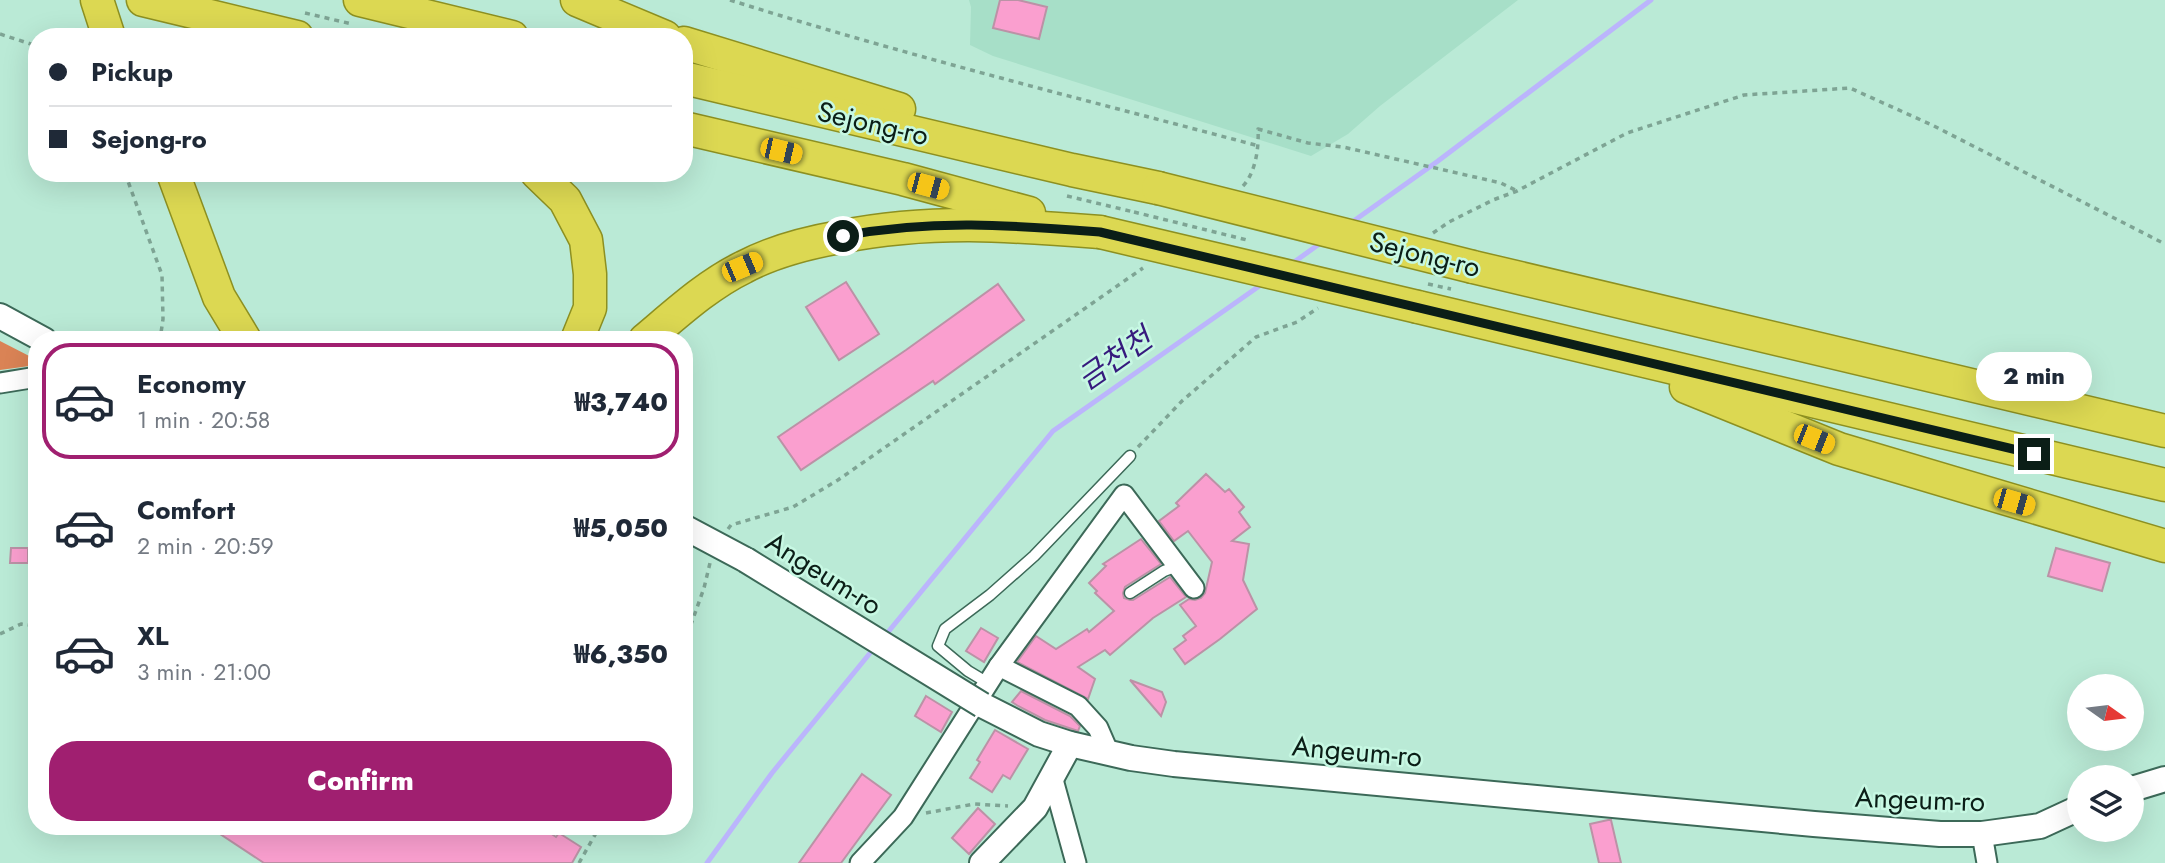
<!DOCTYPE html>
<html lang="en">
<head>
<meta charset="utf-8">
<style>
	body { margin:0; font-family:Jost,"Noto Sans KR",sans-serif; background:#f2f2f3; color:#1f2937; height:100vh; display:flex; flex-direction:column; font-size:26px; white-space:nowrap }
	* { box-sizing:border-box; margin:0 }
	p { font-size:23px; color:#747a83 }
	.icon { flex:none; width:38px; height:38px; fill:none; stroke:currentColor; stroke-width:2; stroke-linecap:round; stroke-linejoin:round }
	.map { position:relative; flex:1; overflow:hidden }
	.side { position:absolute; left:28px; top:331px; width:665px; height:504px; display:flex; flex-direction:column; background:#fff; border-radius:28px; box-shadow:0 7px 28px #0002 }
	.side>* { flex:none }
	.hud { position:absolute; left:28px; top:28px; width:665px; height:154px; border-radius:28px; box-shadow:0 7px 28px #0002; display:grid; align-content:center; height:154px; padding:0 21px; background:#fff }
	.needle { width:46px; rotate:104deg }
	.buttons { position:absolute; left:2067px; top:674px; display:grid; gap:14px }
	.buttons a { display:grid; place-items:center; width:77px; height:77px; border-radius:50%; background:#fff; box-shadow:0 7px 28px #0002; font-size:35px }
	.end { position:absolute; width:32px; height:32px; margin:-16px; border:9px solid #0b1e17; background:#fff; box-shadow:0 0 0 4px #fff }
	.from { border-radius:50% }
	.bubble { position:absolute; height:49px; border-radius:24px; background:#fff; box-shadow:0 7px 28px #0002; font-size:23px; font-weight:800; line-height:49px; text-align:center }
	.car { position:absolute; width:21px; height:42px; margin:-21px -10px; border-radius:9px; box-shadow:0 0 5px 2px #0007; background:linear-gradient(#f5c518 24%,#345 0 40%,#f5c518 0 76%,#345 0 86%,#f5c518 0) }
	.hud b { display:flex; align-items:center; gap:24px; height:66px; font-size:26px }
	.hud b+b { border-top:2px solid #e0e1e3 }
	.hud i { width:18px; height:18px; background:#1f2937 }
	ul { padding:12px 0 0; list-style:none }
	li { display:flex; align-items:center; gap:21px; height:116px; margin:0 14px 10px; padding:0 7px; border:4px solid transparent; border-radius:28px }
	li div { flex:1 }
	li b { display:block; font-size:26px }
	li em { font-style:normal; font-weight:800 }
	li.current { border-color:#a01f70 }
	li>.icon { width:63px; height:63px; stroke-width:1.5 }
	.button { display:flex; gap:14px; margin-top:auto; padding:14px 21px }
	.button a { flex:1; height:80px; border-radius:28px; background:#a01f70; color:#fff; font-size:28px; font-weight:800; line-height:80px; text-align:center }
	.map>svg:first-child { display:block }
	.built { fill:#a7dfc8 }
	.forest { fill:#da8355 }
	.lines { fill:none; stroke-linecap:round; stroke-linejoin:round }
	.stream { stroke:#bbb5fc; stroke-width:5 }
	.building { fill:#fa9fcf; stroke:#bb92a6; stroke-width:2 }
	.service-casing { stroke:#3c6958; stroke-width:13 }
	.minor-casing { stroke:#3c6958; stroke-width:23 }
	.tertiary-casing { stroke:#3c6958; stroke-width:28 }
	.trunk-casing { stroke:#8d9021; stroke-width:35 }
	.path { stroke:#7ea494; stroke-width:3.5; stroke-dasharray:5 5; stroke-linecap:butt }
	.service { stroke:#fff; stroke-width:10 }
	.minor { stroke:#fff; stroke-width:19 }
	.tertiary { stroke:#fff; stroke-width:24 }
	.trunk { stroke:#dcd852; stroke-width:32 }
	.tertiary-bridge-casing { stroke:#3c6958; stroke-width:28; stroke-linecap:butt }
	.trunk-bridge-casing { stroke:#8d9021; stroke-width:35; stroke-linecap:butt }
	.path-bridge { stroke:#7ea494; stroke-width:3.5; stroke-dasharray:5 5; stroke-linecap:butt }
	.tertiary-bridge { stroke:#fff; stroke-width:24 }
	.trunk-bridge { stroke:#dcd852; stroke-width:32 }
	.route { stroke:#0b1e17; stroke-width:9 }
	.labels { text-anchor:middle; stroke-width:5; stroke-linejoin:round; paint-order:stroke }
	.street-label { font-size:28px; fill:#0b1e17; stroke:#c7f8e3 }
	.water-label { font-size:30px; font-style:italic; fill:#361a7d; stroke:#c7f8e3 }
</style>
</head>
<body>
<div class="map">
<svg width="2165" height="863" viewBox="0 0 2165 863">
	<rect width="100%" height="100%" fill="#baead6"/>
	<polygon class="built" points="969,0 1518,0 1380,106 1348,134 1311,156 993,56 970,45 971,7"/>
	<polygon class="forest" points="0,341 37,360 37,365 0,370"/>
	<g class="lines">
		<g class="stream">
			<polyline points="1348,225 1438,161 1651,0"/>
			<polyline points="1290,265 1322,242"/>
			<polyline points="884,637 1053,431 1265,282"/>
			<polyline points="707,863 772,773 875,647"/>
		</g>
	</g>
	<g class="building">
		<polygon points="1000,0 1018,0 1047,7 1039,39 993,28"/>
		<polygon points="846,282 879,334 839,360 806,307"/>
		<polygon points="998,284 1024,320 935,384 933,381 801,470 778,437 906,350"/>
		<polygon points="1206,474 1225,492 1229,489 1244,507 1239,512 1250,527 1232,541 1249,544 1243,580 1257,609 1220,639 1185,664 1174,649 1186,640 1183,636 1196,626 1180,605 1189,599 1195,600 1201,598 1205,593 1212,562 1188,531 1174,541 1159,521 1179,506 1176,503"/>
		<polygon points="1141,539 1161,564 1125,587 1123,593 1124,598 1130,600 1133,600 1170,577 1186,597 1153,618 1110,655 1105,650 1078,667 1095,679 1088,699 1017,662 1036,636 1056,649 1087,629 1089,632 1114,611 1095,593 1097,591 1089,583 1106,566 1103,564"/>
		<polygon points="11,548 28,548 28,563 10,563"/>
		<polygon points="2056,548 2110,563 2102,591 2048,576"/>
		<polygon points="981,628 998,638 984,662 966,651"/>
		<polygon points="1130,680 1162,692 1166,702 1161,716"/>
		<polygon points="1021,691 1070,716 1080,726 1078,731 1045,720 1018,706 1012,702"/>
		<polygon points="926,696 952,712 941,732 915,716"/>
		<polygon points="995,730 1028,749 1010,779 1003,775 992,792 970,778 980,762 977,760"/>
		<polygon points="862,774 891,795 841,863 799,863"/>
		<polygon points="978,808 995,824 969,854 952,838"/>
		<polygon points="1608,820 1611,820 1621,863 1599,863 1590,824"/>
		<polygon points="208,826 540,826 556,837 559,833 581,847 572,863 264,863"/>
	</g>
	<g class="lines">
		<g class="service-casing">
			<g id="service">
				<polyline points="1130,593 1164,571 1177,566"/>
				<polyline points="988,683 968,671 938,646 945,629 990,595 1034,556 1130,456"/>
			</g>
		</g>
		<g class="minor-casing">
			<g id="minor">
				<polyline points="0,383 37,377"/>
				<polyline points="1108,751 1098,728 1078,706 999,666 1124,495 1194,588"/>
				<polyline points="1052,776 1076,863"/>
				<polyline points="1982,834 1987,863"/>
				<polyline points="860,863 903,817 999,666"/>
			</g>
		</g>
		<g class="tertiary-casing">
			<g id="tertiary">
				<polyline points="0,316 44,340"/>
				<polyline points="684,527 746,560"/>
				<polyline points="982,705 1039,734 1070,744 1131,758 1174,764 1814,824 1940,834 1982,834 2040,826 2079,808"/>
				<polyline points="2132,789 2165,779"/>
				<polyline points="982,863 1035,808 1070,744"/>
			</g>
		</g>
		<g class="trunk-casing">
			<g id="trunk">
				<polyline points="97,0 109,37"/>
				<polyline points="143,0 297,37"/>
				<polyline points="360,0 512,37"/>
				<polyline points="577,0 665,37"/>
				<polyline points="684,43 899,109"/>
				<polyline points="684,78 1072,170 1158,188"/>
				<polyline points="684,128 903,179 1029,213"/>
				<polyline points="173,173 219,297 245,340"/>
				<polyline points="537,173 565,200 586,240 590,274 590,308 577,340"/>
				<polyline points="1473,267 2165,431"/>
				<polyline points="1418,307 2165,485"/>
				<path d="M645 340C676 314 707 285 744 267 774 251 806 243 840 237 930 219 1009 225 1100 232"/>
				<polyline points="1686,387 1839,449 2165,546"/>
			</g>
		</g>
		<g class="path">
			<path d="M730 0C904 55 1082 99 1259 146"/>
			<polyline points="305,13 352,24"/>
			<polyline points="0,34 37,46"/>
			<polyline points="125,173 162,275 163,319 160,340"/>
			<path d="M1243 186C1256 172 1259 147 1258 129L1308 143 1343 147 1501 183 1517 191"/>
			<polyline points="1067,196 1134,212"/>
			<polyline points="1433,233 1449,222 1493,200 1517,191 1627,133 1744,95 1850,88 1932,125 2165,244"/>
			<polyline points="1138,447 1182,401 1256,337 1297,322 1318,308"/>
			<polyline points="728,529 731,525 793,507 838,480 1143,268"/>
			<polyline points="0,634 21,624 37,626"/>
			<polyline points="684,644 704,588 710,563"/>
			<polyline points="926,813 974,804 1008,806"/>
			<polyline points="579,863 600,826"/>
		</g>
		<use href="#service" class="service"/>
		<use href="#minor" class="minor"/>
		<use href="#tertiary" class="tertiary"/>
		<use href="#trunk" class="trunk"/>
		<g class="tertiary-bridge-casing">
			<polyline id="tertiary-bridge" points="746,560 982,705"/>
		</g>
		<g class="trunk-bridge-casing">
			<g id="trunk-bridge">
				<polyline points="1158,188 1473,267"/>
				<polyline points="1100,232 1418,307"/>
			</g>
		</g>
		<g class="path-bridge">
			<polyline points="1134,212 1247,240"/>
			<polyline points="1428,284 1451,289"/>
		</g>
		<use href="#tertiary-bridge" class="tertiary-bridge"/>
		<use href="#trunk-bridge" class="trunk-bridge"/>
	</g>
	<g class="lines">
		<path class="route" d="M843 236C932 219 1010 225 1100 232L2034 454"/>
	</g>
	<g class="labels">
		<g class="street-label">
			<text transform="translate(873 123) rotate(13)" y="10">Sejong-ro</text>
			<text transform="translate(1425 254) rotate(14)" y="10">Sejong-ro</text>
			<text transform="translate(824 573) rotate(32)" y="10">Angeum-ro</text>
			<text transform="translate(1357 751) rotate(5)" y="10">Angeum-ro</text>
			<text transform="translate(1920 799) rotate(2)" y="10">Angeum-ro</text>
		</g>
		<g class="water-label">
			<text transform="translate(1115 359) rotate(-35)" y="10">금천천</text>
		</g>
	</g>
</svg>
<div class="buttons">
<a><svg class="needle" viewBox="-14 -14 28 28"><path d="M0-13l5 13h-10z" fill="#e53935"/><path d="M0 13l5-13h-10z" fill="#747a83"/></svg></a>
<a><svg class="icon" aria-label="layers" viewBox="0 0 24 24"><path d="M12 4l9 5-9 5-9-5zM3 14l9 5 9-5"/></svg></a>
</div>
<i class="end from" style="left:843px;top:236px"></i>
<i class="end" style="left:2034px;top:454px"></i>
<div class="bubble" style="left:1976px;top:352px;width:116px">2 min</div>
<i class="car" style="left:781px;top:151px;rotate:103deg"></i>
<i class="car" style="left:928px;top:186px;rotate:105deg"></i>
<i class="car" style="left:742px;top:267px;rotate:67deg"></i>
<i class="car" style="left:1814px;top:439px;rotate:112deg"></i>
<i class="car" style="left:2014px;top:502px;rotate:106deg"></i>
<div class="hud">
<b><i class="from"></i>Pickup</b>
<b><i></i>Sejong-ro</b>
</div>
<section class="side">
<ul>
<li class="current"><svg class="icon" aria-label="car" viewBox="0 0 24 24"><path d="M5 17H2v-5l4-1 3-4h7l3 4 3 1v5h-3M9 17h6M6 11h13"/><circle cx="7" cy="17" r="2"/><circle cx="17" cy="17" r="2"/></svg><div><b>Economy</b><p>1 min · 20:58</p></div><em>₩3,740</em></li>
<li><svg class="icon" aria-label="car" viewBox="0 0 24 24"><path d="M5 17H2v-5l4-1 3-4h7l3 4 3 1v5h-3M9 17h6M6 11h13"/><circle cx="7" cy="17" r="2"/><circle cx="17" cy="17" r="2"/></svg><div><b>Comfort</b><p>2 min · 20:59</p></div><em>₩5,050</em></li>
<li><svg class="icon" aria-label="car" viewBox="0 0 24 24"><path d="M5 17H2v-5l4-1 3-4h7l3 4 3 1v5h-3M9 17h6M6 11h13"/><circle cx="7" cy="17" r="2"/><circle cx="17" cy="17" r="2"/></svg><div><b>XL</b><p>3 min · 21:00</p></div><em>₩6,350</em></li>
</ul>
<div class="button"><a>Confirm</a></div>
</section>
</div>
</body>
</html>
